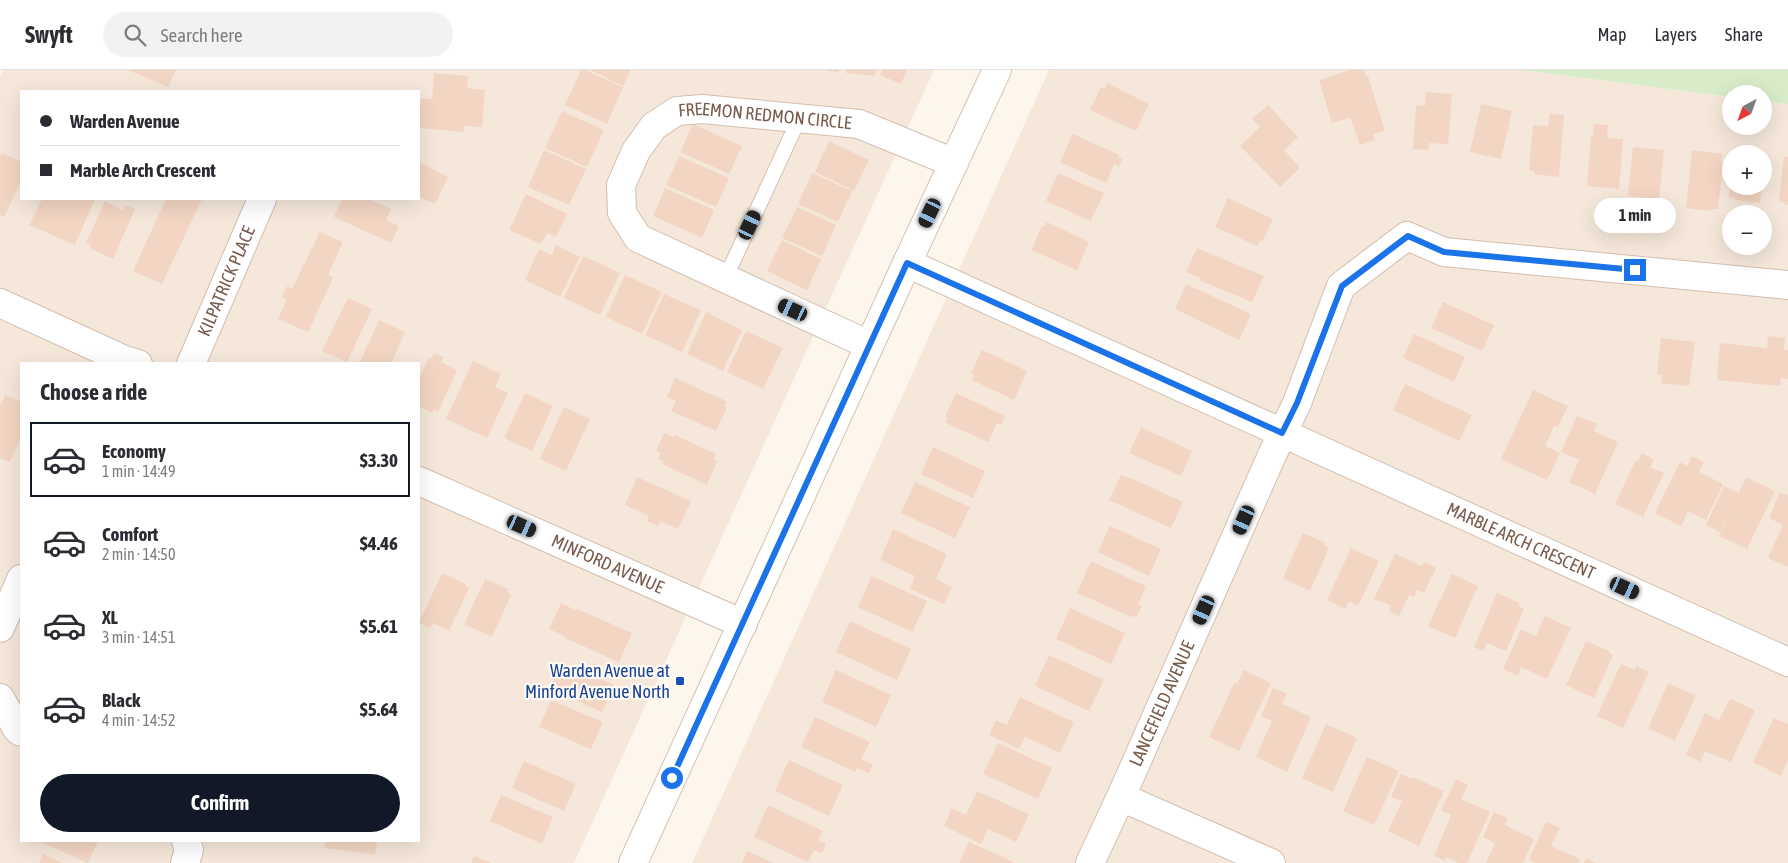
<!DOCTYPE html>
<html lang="en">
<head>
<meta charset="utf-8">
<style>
	body { margin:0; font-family:"Asap Condensed",sans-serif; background:#f2f2f3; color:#2b2b33; height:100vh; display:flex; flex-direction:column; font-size:19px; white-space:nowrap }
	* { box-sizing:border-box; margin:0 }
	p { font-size:16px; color:#7c7c81 }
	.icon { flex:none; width:28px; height:28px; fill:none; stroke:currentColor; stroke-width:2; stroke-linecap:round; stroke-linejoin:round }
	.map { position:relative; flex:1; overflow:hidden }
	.sheet { position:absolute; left:20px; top:292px; width:400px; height:480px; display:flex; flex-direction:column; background:#fff; border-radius:0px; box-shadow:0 5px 20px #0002 }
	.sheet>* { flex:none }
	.banner { position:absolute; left:20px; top:20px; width:400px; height:110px; border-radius:0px; box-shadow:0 5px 20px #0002; display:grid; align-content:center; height:110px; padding:0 20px; background:#fff }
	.needle { width:32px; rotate:221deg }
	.controls { position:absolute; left:1722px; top:15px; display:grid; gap:10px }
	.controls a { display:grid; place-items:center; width:50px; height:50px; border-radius:50%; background:#fff; box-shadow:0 5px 20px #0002; font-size:25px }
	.end { position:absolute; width:22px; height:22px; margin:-11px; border:6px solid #1a73e8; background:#fff; box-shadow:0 0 0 2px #fff }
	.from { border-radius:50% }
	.bubble { position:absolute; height:35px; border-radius:18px; background:#fff; box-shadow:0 5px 20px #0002; font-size:16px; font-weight:700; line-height:35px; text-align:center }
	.car { position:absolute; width:15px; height:30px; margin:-15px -8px; border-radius:6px; box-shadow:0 0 4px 1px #0007; background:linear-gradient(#222 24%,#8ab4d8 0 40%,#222 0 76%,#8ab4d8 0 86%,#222 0) }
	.banner b { display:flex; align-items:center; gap:18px; height:48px; font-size:19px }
	.banner b+b { border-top:1px solid #e1e1e2 }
	.banner i { width:12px; height:12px; background:#2b2b33 }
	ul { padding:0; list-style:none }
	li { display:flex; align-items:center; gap:15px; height:75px; margin:0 10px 8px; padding:0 10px; border:2px solid transparent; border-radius:0px }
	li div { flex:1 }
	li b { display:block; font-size:19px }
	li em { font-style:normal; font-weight:700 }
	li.on { border-color:#111827 }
	li>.icon { width:45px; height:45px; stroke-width:1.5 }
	h2 { padding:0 20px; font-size:22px; line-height:60px }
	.action { display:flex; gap:10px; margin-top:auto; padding:10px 20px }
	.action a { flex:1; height:58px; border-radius:30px; background:#111827; color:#fff; font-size:20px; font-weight:700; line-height:58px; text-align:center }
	header { display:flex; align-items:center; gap:30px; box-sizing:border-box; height:70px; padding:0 25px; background:#fff; border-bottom:1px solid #e1e1e2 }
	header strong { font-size:24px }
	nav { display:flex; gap:28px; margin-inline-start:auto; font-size:18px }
	.search { width:350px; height:45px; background:#f2f2f3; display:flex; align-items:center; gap:12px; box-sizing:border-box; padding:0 18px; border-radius:28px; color:#7c7c81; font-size:19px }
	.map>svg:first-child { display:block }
	.residential { fill:#f5e8da; fill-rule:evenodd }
	.green { fill:#d8ecc9 }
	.building { fill:#f3d5c3 }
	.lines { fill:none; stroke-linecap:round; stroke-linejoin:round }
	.lane-casing { stroke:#d1beb0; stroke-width:16 }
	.street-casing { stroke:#d1beb0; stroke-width:30 }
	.secondary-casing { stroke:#d6c0b0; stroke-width:30 }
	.lane { stroke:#fff; stroke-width:14 }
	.street { stroke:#fff; stroke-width:28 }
	.secondary { stroke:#fff; stroke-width:28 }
	.route { stroke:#1a73e8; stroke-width:6 }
	.transit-dot { fill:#1a4fb4; stroke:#fffaf3; stroke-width:2 }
	.labels { text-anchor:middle; stroke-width:4.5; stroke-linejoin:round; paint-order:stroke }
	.street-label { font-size:18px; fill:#7a5c4d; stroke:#fffaf3 }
	.transit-label { font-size:18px; fill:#164399; stroke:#fffaf3; text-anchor:end }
</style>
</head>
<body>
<header>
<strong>Swyft</strong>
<div class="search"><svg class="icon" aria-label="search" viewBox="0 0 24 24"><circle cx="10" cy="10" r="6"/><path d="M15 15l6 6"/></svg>Search here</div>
<nav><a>Map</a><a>Layers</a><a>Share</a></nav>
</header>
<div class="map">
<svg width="1788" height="793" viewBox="0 0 1788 793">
	<rect width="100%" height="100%" fill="#fdf6ec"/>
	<g class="residential">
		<path d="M3 0H934L574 793H0V6ZM21 21H419V129H21ZM21 294H419V771H21Z"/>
		<path d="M1049 0H1522L1731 27V56H1764V31L1788 34V793H692ZM1731 84H1764V116H1731ZM1731 144H1764V176H1731Z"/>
	</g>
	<polygon class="green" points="1522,0 1788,0 1788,34 1764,31 1764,24 1731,24 1731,27"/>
	<g class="building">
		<polygon points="128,0 176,0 168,17"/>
		<polygon points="581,0 585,0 623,17 607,54 565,35"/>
		<polygon points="590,0 631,0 623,16"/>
		<polygon points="825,0 839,0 839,3"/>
		<polygon points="846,0 876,0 875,6 846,3"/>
		<polygon points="882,0 907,0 901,14 880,5"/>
		<polygon points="1350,0 1364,0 1366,7 1368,6 1385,61 1373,64 1375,70 1360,75 1350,47 1332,53 1319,10"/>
		<polygon points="434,3 468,6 467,18 485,20 482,57 464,56 464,62 419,58 419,28 432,29"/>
		<polygon points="1107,13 1149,34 1136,61 1090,40 1101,17 1105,19"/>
		<polygon points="1426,22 1452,24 1448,74 1429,73 1429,80 1413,79 1416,35 1425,36"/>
		<polygon points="1481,34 1512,41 1501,89 1470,82"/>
		<polygon points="1268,35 1298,67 1284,80 1300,98 1280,117 1240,76 1260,57 1252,49"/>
		<polygon points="562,41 604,60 587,97 545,78"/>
		<polygon points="1550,44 1564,45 1559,107 1534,104 1534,101 1529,100 1533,55 1548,56"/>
		<polygon points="693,54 742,76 729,104 680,82"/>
		<polygon points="1594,54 1608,55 1607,68 1623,69 1619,119 1587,116 1591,66 1593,66"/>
		<polygon points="1073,64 1119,85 1118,87 1122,89 1119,96 1114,94 1106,113 1060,92"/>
		<polygon points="829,71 869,90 854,121 815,102"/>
		<polygon points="1633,77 1664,80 1659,129 1628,126"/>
		<polygon points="544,80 586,99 569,135 528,117"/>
		<polygon points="1692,80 1722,84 1721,92 1723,92 1718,139 1712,139 1711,141 1686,138"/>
		<polygon points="1734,81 1750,83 1750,84 1734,84"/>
		<polygon points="2,83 21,92 21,111 4,147 0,145 0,87"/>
		<polygon points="679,86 729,108 716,137 666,115"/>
		<polygon points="1784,86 1788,87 1788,135 1785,135 1785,133 1779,132"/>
		<polygon points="419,92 448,107 435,134 419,127"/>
		<polygon points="812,103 852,121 838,152 798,134"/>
		<polygon points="1058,103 1104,123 1091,151 1046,131"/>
		<polygon points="1730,116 1762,116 1760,133 1734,130 1735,128 1729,127"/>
		<polygon points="665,118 714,140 702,168 653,146"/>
		<polygon points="526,124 567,144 556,167 547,163 541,174 509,160"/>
		<polygon points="1228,128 1273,149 1262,172 1260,171 1257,176 1215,157"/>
		<polygon points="42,129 95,129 75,175 29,155"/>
		<polygon points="166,129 202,129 162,214 133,201"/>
		<polygon points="342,129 369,129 391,139 386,150 399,156 391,173 334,147"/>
		<polygon points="105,131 123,140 126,135 135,139 113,189 89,178 91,175 86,173"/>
		<polygon points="797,137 836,155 822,186 782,168"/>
		<polygon points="1047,152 1089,172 1077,200 1031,180 1042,156 1044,157"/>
		<polygon points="320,162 343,172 328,205 333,208 308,262 278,249 287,229 282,227 287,216 292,219"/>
		<polygon points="782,170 821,189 807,220 767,201"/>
		<polygon points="556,175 580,187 560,227 525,210 539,179 552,185"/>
		<polygon points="1197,178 1264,206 1252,232 1199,210 1200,208 1186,202"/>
		<polygon points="583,186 620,203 600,245 564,228"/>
		<polygon points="625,205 662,222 642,264 606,247"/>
		<polygon points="1186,214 1251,244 1239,270 1175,239"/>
		<polygon points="664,224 701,240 682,282 645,265"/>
		<polygon points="348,228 372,239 347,292 322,281"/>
		<polygon points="1443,232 1494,255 1482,281 1431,258"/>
		<polygon points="706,242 742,260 723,301 687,284"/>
		<polygon points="379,250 405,262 391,294 359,294"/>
		<polygon points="746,261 783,278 763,319 727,302"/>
		<polygon points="1414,264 1465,287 1454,312 1403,288"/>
		<polygon points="1768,266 1785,268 1784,280 1788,280 1788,309 1781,308 1780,316 1717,310 1720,273 1767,278"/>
		<polygon points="1661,268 1695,272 1689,316 1661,313 1662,305 1657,305"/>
		<polygon points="982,280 1027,301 1014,330 972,310 974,305 971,303"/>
		<polygon points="434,283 444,287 441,292 457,300 438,342 434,340 432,343 419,336 419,309 429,287 432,288"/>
		<polygon points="473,291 501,304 495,317 508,323 487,368 446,349"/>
		<polygon points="675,308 726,331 724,336 727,337 716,361 671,341 676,331 667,327"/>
		<polygon points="1405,314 1472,345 1459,371 1393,340"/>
		<polygon points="1533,320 1568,336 1558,357 1554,356 1545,376 1560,383 1547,410 1501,389"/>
		<polygon points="525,323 553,336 532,381 504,368"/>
		<polygon points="956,323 1005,346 1001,355 997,353 988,372 946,353 948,348 945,347"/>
		<polygon points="5,325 21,332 21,367 10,392 0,388 0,336"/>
		<polygon points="564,337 590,349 566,401 540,389"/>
		<polygon points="1577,346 1597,354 1594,361 1618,372 1595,424 1569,412 1579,390 1561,382"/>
		<polygon points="1141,357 1192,381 1181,406 1129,383"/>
		<polygon points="664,363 674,367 675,365 716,384 714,389 717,391 707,415 662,394 663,391 658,389 661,383 656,381"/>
		<polygon points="933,377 985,401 973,428 921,404"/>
		<polygon points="1642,383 1654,390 1650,397 1664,403 1643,447 1615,434 1636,390 1638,391"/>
		<polygon points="1692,386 1704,392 1699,402 1723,414 1706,450 1688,441 1681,456 1655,443 1680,392 1687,396"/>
		<polygon points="1121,405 1131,409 1131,408 1183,432 1171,458 1109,430"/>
		<polygon points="637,407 691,431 678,459 660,451 658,456 647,451 649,446 625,435"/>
		<polygon points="1746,407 1775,421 1747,479 1719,466 1732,439 1720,462 1706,455 1724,416 1739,423"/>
		<polygon points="915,412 970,437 955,468 901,443"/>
		<polygon points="1780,422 1788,426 1788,497 1768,488 1783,455 1769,448"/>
		<polygon points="1110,456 1161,479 1149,506 1098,482"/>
		<polygon points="893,459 947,484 936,509 952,517 944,534 910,519 915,506 880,490"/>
		<polygon points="1303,463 1326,473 1324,476 1329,478 1310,521 1283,508"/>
		<polygon points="1351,478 1379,491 1358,536 1349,531 1345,539 1327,530"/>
		<polygon points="1395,484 1422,496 1424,492 1436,498 1424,523 1417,520 1414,527 1409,525 1399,546 1389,541 1391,536 1374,529"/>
		<polygon points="1091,491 1146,516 1138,535 1142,536 1136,547 1133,546 1132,547 1077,523"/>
		<polygon points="442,503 466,514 465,516 469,518 449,561 433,553 430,558 419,553"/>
		<polygon points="1452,504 1478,516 1455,568 1428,556"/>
		<polygon points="872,506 927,531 912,562 858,537"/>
		<polygon points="485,509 508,519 507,522 511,525 492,567 464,554"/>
		<polygon points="1497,523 1520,533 1518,536 1524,539 1506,581 1487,573 1483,581 1474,577"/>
		<polygon points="561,533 577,541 577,539 632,563 619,592 565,568 565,566 549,559"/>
		<polygon points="1070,538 1125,563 1111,594 1056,569"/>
		<polygon points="1545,546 1571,558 1547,609 1521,597 1518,606 1503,599 1521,559 1536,566"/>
		<polygon points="850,551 911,579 897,610 836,582"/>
		<polygon points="1586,571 1609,581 1609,583 1613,585 1594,628 1566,615"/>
		<polygon points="1049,585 1104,610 1089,641 1035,616"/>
		<polygon points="562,592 614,615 602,642 550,619"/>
		<polygon points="1621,594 1635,600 1636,596 1649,602 1623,658 1597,646"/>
		<polygon points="836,600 891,625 876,657 822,632"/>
		<polygon points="1244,600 1271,613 1239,681 1209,667 1235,612 1237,614"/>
		<polygon points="1668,613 1696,626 1675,671 1648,658"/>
		<polygon points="1273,618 1287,624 1282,634 1311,647 1287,702 1256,687 1272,651 1261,646"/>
		<polygon points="1020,627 1074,652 1060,683 1025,667 1019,679 989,665 996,650 1007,655"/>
		<polygon points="1730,629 1755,640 1731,692 1705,681 1700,692 1686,685 1705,643 1719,650"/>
		<polygon points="551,630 603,652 591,679 539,657"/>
		<polygon points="815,647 870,672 861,689 873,694 869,703 857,698 855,702 801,677"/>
		<polygon points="1774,648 1788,654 1788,691 1781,706 1753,692"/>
		<polygon points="1326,654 1357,668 1333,722 1302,708"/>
		<polygon points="998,673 1052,698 1038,729 983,704"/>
		<polygon points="1367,687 1399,701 1374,755 1343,741"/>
		<polygon points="789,690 843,715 829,746 775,721"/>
		<polygon points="524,691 576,714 564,741 512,718"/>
		<polygon points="1401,704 1413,709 1413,707 1444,721 1419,776 1388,761 1402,731 1391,727"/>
		<polygon points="1456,709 1468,715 1461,729 1490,742 1467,793 1458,793 1446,787 1445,791 1434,786 1451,745 1441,740"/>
		<polygon points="977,721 1029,744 1016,772 988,759 981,774 944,756 952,738 966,745"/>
		<polygon points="501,725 553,747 542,774 490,751"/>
		<polygon points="768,735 823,761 818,770 826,774 822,783 814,780 808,792 754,767"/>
		<polygon points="1494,742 1508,748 1505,755 1534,769 1523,793 1486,793 1495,773 1483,767"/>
		<polygon points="1546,752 1560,758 1551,776 1580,789 1578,793 1535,793 1529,789"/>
		<polygon points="39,771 98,771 88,793"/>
		<polygon points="326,771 377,771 375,785 325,778"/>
		<polygon points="969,772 1016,793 959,793"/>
		<polygon points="747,781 774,793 742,793"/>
		<polygon points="43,784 64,793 39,793"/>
		<polygon points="474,786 491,793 471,793"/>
		<polygon points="1586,788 1596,793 1584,793"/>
	</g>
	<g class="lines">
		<g class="lane-casing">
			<polyline id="lane" points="725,209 799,49"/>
		</g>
		<g class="street-casing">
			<g id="street">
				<path id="s1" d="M907 193 1788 592"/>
				<polyline points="0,233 122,289 138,294"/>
				<path id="s2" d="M869 275 638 168 622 143 621 115 636 81 654 56 677 41 702 39 859 54 954 93"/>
				<path id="s3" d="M191 294 262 129"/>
				<path id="s4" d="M419 411 743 554"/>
				<polyline points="0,558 21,509"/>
				<polyline points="0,628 17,659 21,662"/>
				<polyline points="1121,727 1271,793"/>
				<polyline points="185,793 189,780 186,771"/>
				<path id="s5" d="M1090 793 1124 720 1272 385 1297 333 1341 216 1407 166 1444 182 1788 215"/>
			</g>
		</g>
		<g class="secondary-casing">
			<polyline id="secondary" points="633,793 907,193 997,0"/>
		</g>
		<use href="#lane" class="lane"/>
		<use href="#street" class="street"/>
		<use href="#secondary" class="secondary"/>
	</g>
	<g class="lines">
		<polyline class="route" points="672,708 907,193 1282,363 1297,333 1342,216 1408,166 1444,182 1635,200"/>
	</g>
	<rect class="transit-dot" x="675" y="606" width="10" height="10" rx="2.5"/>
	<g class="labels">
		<g class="street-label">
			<text dy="6" stroke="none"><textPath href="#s2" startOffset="496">FREEMON REDMON CIRCLE</textPath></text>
			<text dy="6" stroke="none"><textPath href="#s3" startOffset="90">KILPATRICK PLACE</textPath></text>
			<text dy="6" stroke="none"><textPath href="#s1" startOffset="674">MARBLE ARCH CRESCENT</textPath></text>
			<text dy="6" stroke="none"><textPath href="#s4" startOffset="206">MINFORD AVENUE</textPath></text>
			<text dy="6" stroke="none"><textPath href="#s5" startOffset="175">LANCEFIELD AVENUE</textPath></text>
		</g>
		<g class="transit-label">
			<text x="670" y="607">Warden Avenue at<tspan x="670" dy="21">Minford Avenue North</tspan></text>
		</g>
	</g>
</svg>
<div class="controls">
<a><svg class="needle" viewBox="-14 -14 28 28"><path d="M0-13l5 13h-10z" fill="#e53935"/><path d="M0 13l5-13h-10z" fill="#7c7c81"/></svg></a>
<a>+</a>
<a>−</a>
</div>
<i class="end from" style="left:672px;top:708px"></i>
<i class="end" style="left:1635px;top:200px"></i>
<div class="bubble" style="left:1594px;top:128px;width:82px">1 min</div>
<i class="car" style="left:930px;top:143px;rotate:205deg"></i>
<i class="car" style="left:750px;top:155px;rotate:25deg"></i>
<i class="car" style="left:793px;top:240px;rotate:295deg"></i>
<i class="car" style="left:1244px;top:450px;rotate:204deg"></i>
<i class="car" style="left:522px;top:456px;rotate:114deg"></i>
<i class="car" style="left:1625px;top:518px;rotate:114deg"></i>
<i class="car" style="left:1204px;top:540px;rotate:204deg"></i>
<div class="banner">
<b><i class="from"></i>Warden Avenue</b>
<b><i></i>Marble Arch Crescent</b>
</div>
<section class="sheet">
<h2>Choose a ride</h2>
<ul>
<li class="on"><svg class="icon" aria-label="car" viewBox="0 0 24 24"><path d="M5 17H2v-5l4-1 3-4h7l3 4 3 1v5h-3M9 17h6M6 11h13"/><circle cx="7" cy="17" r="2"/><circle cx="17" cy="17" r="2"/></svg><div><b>Economy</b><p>1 min · 14:49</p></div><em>$3.30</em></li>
<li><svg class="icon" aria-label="car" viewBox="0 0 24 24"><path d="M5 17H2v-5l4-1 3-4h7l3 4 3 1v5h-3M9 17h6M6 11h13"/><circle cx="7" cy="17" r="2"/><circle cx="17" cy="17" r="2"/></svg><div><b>Comfort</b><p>2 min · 14:50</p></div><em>$4.46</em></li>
<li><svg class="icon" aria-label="car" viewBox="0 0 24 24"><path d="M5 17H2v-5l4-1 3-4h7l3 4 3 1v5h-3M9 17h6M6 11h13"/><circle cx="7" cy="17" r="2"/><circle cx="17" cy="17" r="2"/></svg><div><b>XL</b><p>3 min · 14:51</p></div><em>$5.61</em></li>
<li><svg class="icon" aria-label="car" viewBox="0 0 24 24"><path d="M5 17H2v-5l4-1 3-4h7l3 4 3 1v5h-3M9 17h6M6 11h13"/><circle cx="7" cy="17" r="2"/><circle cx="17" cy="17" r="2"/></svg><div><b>Black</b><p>4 min · 14:52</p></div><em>$5.64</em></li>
</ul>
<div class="action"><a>Confirm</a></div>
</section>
</div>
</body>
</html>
